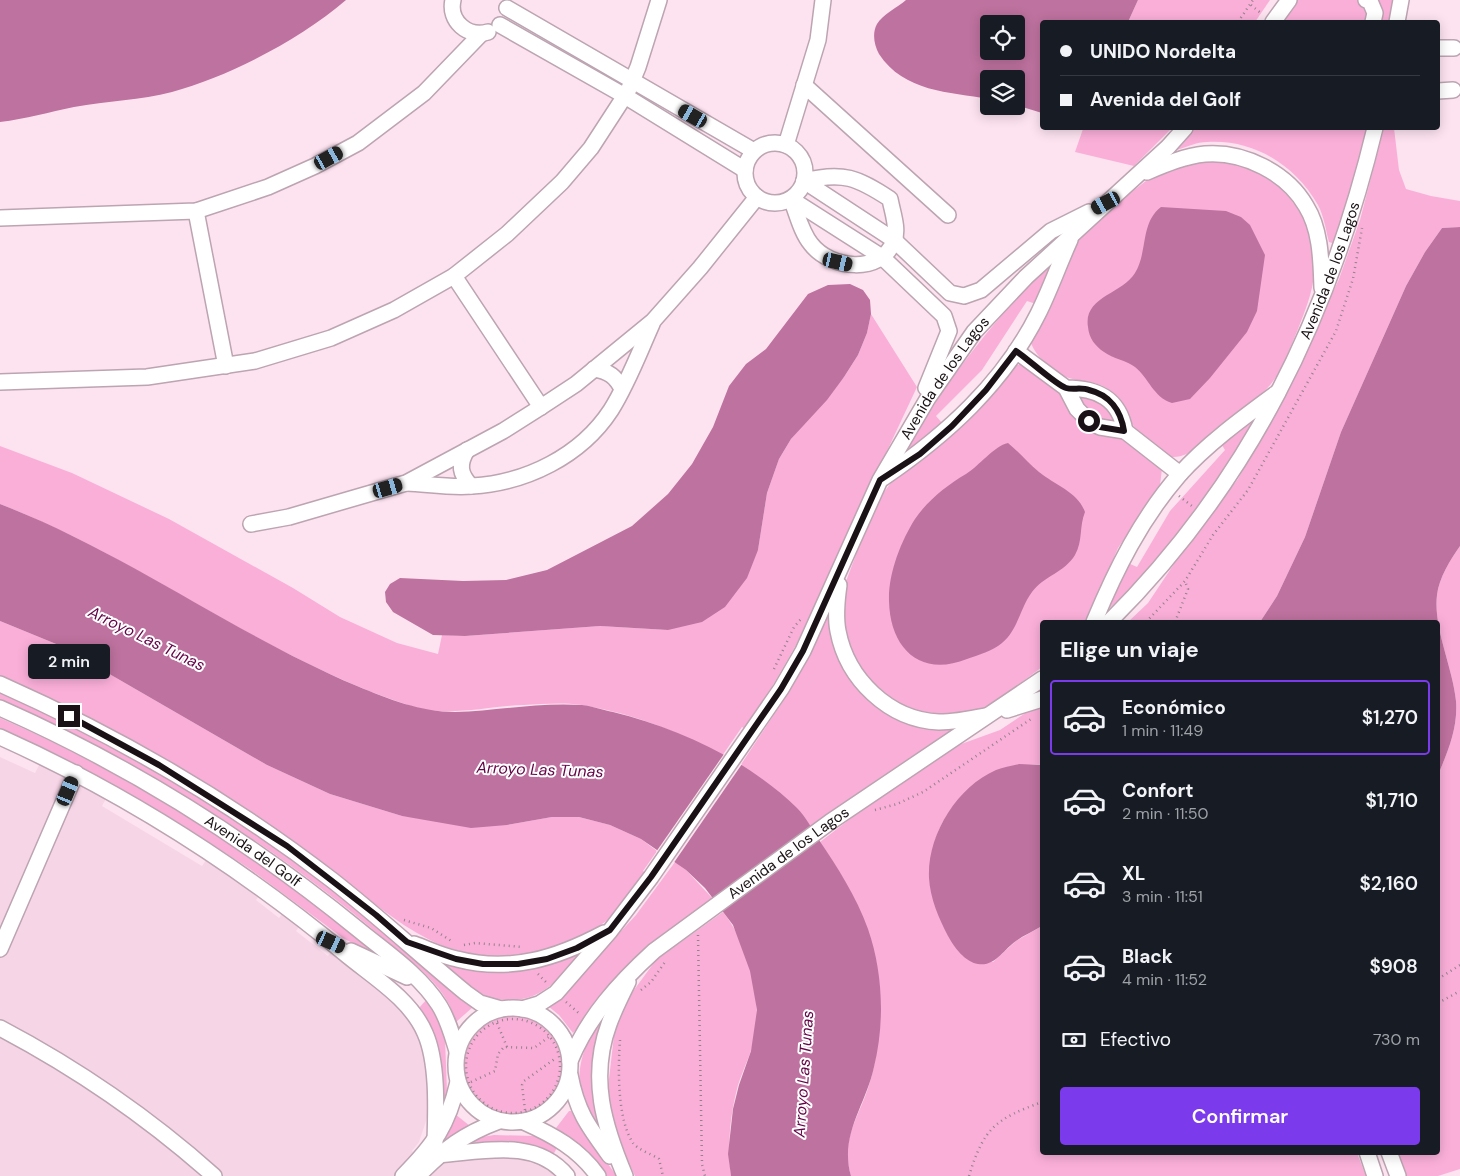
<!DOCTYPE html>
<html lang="es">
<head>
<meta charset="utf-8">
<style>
	body { margin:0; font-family:"DM Sans",sans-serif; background:#242831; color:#f1f3f6; height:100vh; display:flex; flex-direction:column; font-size:19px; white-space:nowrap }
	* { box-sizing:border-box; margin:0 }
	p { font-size:16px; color:#9ea1a6 }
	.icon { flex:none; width:28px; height:28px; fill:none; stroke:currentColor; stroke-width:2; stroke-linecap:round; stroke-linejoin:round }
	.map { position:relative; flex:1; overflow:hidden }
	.sheet { position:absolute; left:1040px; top:620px; width:400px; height:535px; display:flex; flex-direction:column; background:#171b24; border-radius:5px; box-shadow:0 2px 12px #0003 }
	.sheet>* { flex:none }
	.guide { position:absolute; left:1040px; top:20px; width:400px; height:110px; border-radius:5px; box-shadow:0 2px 12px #0003; display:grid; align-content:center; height:110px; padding:0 20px; background:#171b24 }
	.tools { position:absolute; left:980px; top:15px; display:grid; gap:10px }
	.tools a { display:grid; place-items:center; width:45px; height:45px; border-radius:5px; background:#171b24; box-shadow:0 2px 12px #0003; font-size:25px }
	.end { position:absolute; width:22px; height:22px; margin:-11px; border:6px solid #191115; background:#fff; box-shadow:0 0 0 2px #fff }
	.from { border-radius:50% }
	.bubble { position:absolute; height:35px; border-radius:5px; background:#171b24; box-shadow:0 2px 12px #0003; font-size:16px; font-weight:600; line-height:35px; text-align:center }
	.car { position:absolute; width:15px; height:30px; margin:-15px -8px; border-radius:6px; box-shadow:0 0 4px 1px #0007; background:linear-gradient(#222 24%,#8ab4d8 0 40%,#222 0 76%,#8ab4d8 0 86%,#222 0) }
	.guide b { display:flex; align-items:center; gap:18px; height:48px; font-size:19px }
	.guide b+b { border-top:1px solid #363941 }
	.guide i { width:12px; height:12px; background:#f1f3f6 }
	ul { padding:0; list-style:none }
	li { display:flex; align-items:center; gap:15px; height:75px; margin:0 10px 8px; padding:0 10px; border:2px solid transparent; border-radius:5px }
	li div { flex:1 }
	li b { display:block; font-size:19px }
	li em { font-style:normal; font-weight:600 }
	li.active { border-color:#7c3aed }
	li>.icon { width:45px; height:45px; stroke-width:1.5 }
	h2 { padding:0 20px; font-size:22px; line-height:60px }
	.pay { display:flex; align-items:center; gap:12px; height:55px; padding:0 20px; font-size:19px }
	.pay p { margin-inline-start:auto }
	.primary-button { display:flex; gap:10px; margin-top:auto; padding:10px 20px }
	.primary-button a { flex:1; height:58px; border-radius:5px; background:#7c3aed; color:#fff; font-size:20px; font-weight:600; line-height:58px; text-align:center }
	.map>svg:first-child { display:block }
	.built { fill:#f6d5e7 }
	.green { fill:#faafd9 }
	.water { fill:#be729f; fill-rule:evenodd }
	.pier { fill:#fde3f0 }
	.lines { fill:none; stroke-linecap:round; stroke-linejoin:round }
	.minor-casing { stroke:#bca4b1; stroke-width:18 }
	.path { stroke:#93828b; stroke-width:2.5; stroke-dasharray:1 4; stroke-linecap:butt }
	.minor { stroke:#fff; stroke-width:15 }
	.route { stroke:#191115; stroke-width:6 }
	.labels { text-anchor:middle; stroke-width:4; stroke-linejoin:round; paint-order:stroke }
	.street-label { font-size:15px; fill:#191115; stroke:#fff }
	.water-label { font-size:16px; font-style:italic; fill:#640348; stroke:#fff }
</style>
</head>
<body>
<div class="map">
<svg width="1460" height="1176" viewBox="0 0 1460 1176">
	<rect width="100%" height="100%" fill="#fde3f0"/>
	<polygon class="built" points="0,757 35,773 40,763 107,797 102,806 202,866 208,857 262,892 256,900 279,918 285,909 302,923 296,931 328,956 334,948 398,1004 416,1026 426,1052 429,1093 427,1118 419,1142 412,1151 431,1172 447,1160 463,1156 535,1158 558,1176 0,1176"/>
	<g class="green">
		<polygon points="1138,0 1270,0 1255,22 1128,22"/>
		<polygon points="1288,0 1393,0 1389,22 1274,22"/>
		<polygon points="1094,128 1172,128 1134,166 1075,152 1083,129"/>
		<path d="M1195 128H1367L1335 244 1329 242C1326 231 1324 216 1318 205 1295 165 1254 139 1207 142 1197 142 1186 147 1177 150Z"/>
		<polygon points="1384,128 1394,128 1399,170 1406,189 1431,196 1460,201 1460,227 1442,228 1425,252 1406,286 1341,432 1305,537 1277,596 1260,622 1128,622 1148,603 1188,543 1238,479 1292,380 1339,279 1360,220"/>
		<path d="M1202 159C1213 160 1225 160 1236 163 1283 177 1320 223 1314 275 1312 294 1305 311 1298 329 1290 347 1284 368 1271 384 1256 402 1233 414 1215 429 1201 440 1192 458 1172 457 1159 449 1140 435 1131 423 1121 409 1120 395 1103 386 1092 381 1081 382 1069 378 1055 374 1032 354 1030 339L1076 239 1093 222 1151 177Z"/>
		<path d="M1054 259 1036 304 1027 301 982 370 936 416 943 424 902 457C943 384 995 318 1054 259Z"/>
		<path d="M871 314 917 387 796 645 747 730 742 727 722 756C680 732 634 714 587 706 567 702 544 704 524 705 487 706 448 718 411 706 265 659 142 559 0 504V446L72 473 169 519 293 588 340 617 397 643 438 654 442 635 465 636 600 626 668 630 758 550 767 493 779 459 791 439 844 377 858 355 867 333Z"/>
		<polygon points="1024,364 1118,437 1133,445 1162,469 1160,485 1118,548 1086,622 1042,622 1042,667 994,703 975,711 938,716 921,712 892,700 877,689 864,675 846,644 842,592 872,512 878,500 896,476 1012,366"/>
		<path d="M1081 393 1109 407 1116 423C1098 424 1083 411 1078 394Z"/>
		<path d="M1259 414C1219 481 1166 559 1106 611L1128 563 1137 567 1170 511 1225 450 1220 442Z"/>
		<path d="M1460 546V1169L1438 1176H1402L1393 1153 1438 1152V775C1448 751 1458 728 1456 701 1453 668 1433 628 1437 595 1439 578 1450 560 1460 546Z"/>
		<polygon points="829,611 830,629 839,659 852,682 872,700 955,728 811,827 740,766 783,701"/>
		<path d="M0 621 61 646 267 765 330 794 402 816 507 825 552 817H579L610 825 641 839 657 851 643 871 647 875C635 892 622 910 605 922 556 957 483 968 428 939 396 923 368 898 339 876 294 842 247 809 199 779 136 740 66 711 0 678Z"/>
		<path d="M0 693C131 750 252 825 365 913 403 942 434 979 473 1007L456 1022C446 984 411 962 383 938 297 865 200 800 99 748 67 732 33 717 0 701Z"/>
		<path d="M1042 702V765C1022 763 1010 768 992 777 917 812 914 901 966 958L993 962 1016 941 1042 926V1152L1357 1153 1366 1176H851C840 1138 859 1118 869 1085 878 1058 879 1031 878 1003 878 989 879 974 876 961 867 916 845 879 820 842L884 793 953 747 1000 730Z"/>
		<path d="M0 718C140 779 269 864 386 961L343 938 250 869 187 828 112 784 0 729Z"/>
		<polygon points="675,862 686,870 713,899 648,950 573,1033 559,1015 548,1006 558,1000 636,915"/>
		<path d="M723 912C747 942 761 992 756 1031 753 1050 744 1067 738 1085 730 1115 727 1146 731 1176H635L610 1124 607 1096 615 1027 631 994 656 960Z"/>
		<path d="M581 951V954C560 978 541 1002 507 1000 496 1000 483 996 474 989 462 980 451 969 439 959L463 963Z"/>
		<polygon points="428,998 445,1038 447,1092 443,1121 418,1009"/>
		<circle cx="512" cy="1066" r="51"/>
		<path d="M604 1017 603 1130 599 1131C594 1120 587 1110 583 1100 573 1072 585 1038 604 1017Z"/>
		<polygon points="569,1111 571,1111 583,1131 617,1176 607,1176 588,1151 556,1128"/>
		<polygon points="455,1114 470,1126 432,1153"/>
		<path d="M494 1135 535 1136 558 1146 553 1155C524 1139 487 1141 456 1147L465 1140Z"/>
	</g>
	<g class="water">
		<path d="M0 0H346C301 39 230 76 172 92 141 100 107 101 74 107 49 112 26 119 0 122Z"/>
		<path d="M906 0H1138L1128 22H1042V113L1016 105V79H989V99C949 92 904 92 879 54 874 45 872 33 877 24 882 15 898 7 906 0ZM989 24H1016V51H989Z"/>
		<path d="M1161 207 1226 211 1241 217 1250 225 1265 255 1257 311 1247 332 1210 378 1190 399 1172 403C1153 397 1149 378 1135 367 1126 360 1113 359 1104 352 1095 346 1089 338 1088 327 1083 297 1122 294 1135 273 1148 252 1140 223 1161 207Z"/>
		<path d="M1460 227V546C1450 560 1439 578 1437 595 1433 628 1453 668 1456 701 1458 728 1448 751 1438 775V622H1260L1277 596 1305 537 1341 432 1406 286 1425 252 1442 228Z"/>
		<polygon points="850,284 863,290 870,300 871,314 867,333 858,355 844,377 827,400 791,439 779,459 767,493 758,550 747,578 725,607 702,622 668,630 600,626 465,636 433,635 393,612 386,602 385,592 390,584 400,578 463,581 506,580 547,570 632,526 668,494 692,464 713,427 729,386 746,364 766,349 808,294 828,285"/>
		<path d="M1008 443C1019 452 1028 463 1039 472 1055 485 1078 492 1085 512 1079 527 1083 541 1075 555 1065 572 1044 576 1032 592 1020 608 1018 630 1002 643 993 651 978 655 967 659 920 678 890 648 889 601 888 574 901 541 915 519 927 501 947 485 966 474 979 466 994 446 1008 443Z"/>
		<path d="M0 504C125 552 234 634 357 686 388 699 421 712 455 712 497 711 538 702 582 705 592 706 603 710 613 712 679 728 749 761 797 808 806 817 812 829 819 840 838 868 856 896 868 929 883 972 885 1022 874 1067 866 1105 839 1135 851 1176H731L728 1154 733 1109 739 1085 751 1051 757 1010 750 971 733 925 705 888 686 870 641 839 610 825 579 817H552L507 825 471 828 402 816 330 794 267 765 61 646 0 621Z"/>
		<path d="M1019 764 1042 765V926C1034 931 1024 935 1016 941 1004 949 995 967 978 964 965 962 954 947 948 936 939 919 930 898 929 878 927 835 957 787 996 770 1003 767 1012 766 1019 764Z"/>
	</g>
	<polygon class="pier" points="724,754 742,764 673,864 656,852"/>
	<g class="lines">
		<g class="minor-casing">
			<g id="minor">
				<path d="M453 0C448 21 468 38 488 32"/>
				<polyline points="1366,0 1370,1 1375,13 1373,22"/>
				<polyline points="507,8 754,151"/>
				<polyline points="1273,22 1289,0"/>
				<polyline points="1397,22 1401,0"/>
				<polyline points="500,25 625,96 745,170"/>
				<polyline points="1438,48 1454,48"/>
				<polyline points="804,85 948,215"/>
				<polyline points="1438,91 1453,90"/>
				<circle cx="775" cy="173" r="30"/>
				<polyline points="786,145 818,40 823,0"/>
				<path d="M1147 172C1166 164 1185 156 1205 154 1244 151 1287 173 1306 206 1321 230 1321 261 1322 288"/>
				<polyline points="804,181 894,240 950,293 964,296 981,290 1051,231 1089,212"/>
				<polyline points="791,199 882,257 944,316 949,331 926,388"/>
				<path d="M791 199C797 213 801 232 811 244 830 269 881 275 894 241 899 229 892 211 890 199 858 178 843 171 804 181"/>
				<polyline points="196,211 226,366"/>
				<polyline points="0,218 196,211 268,187 315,166 358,143 424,93 481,34"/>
				<polyline points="454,276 541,407"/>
				<path d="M1016 351 1066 388 1077 409 1089 421 1100 427 1125 431C1119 398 1097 388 1066 388"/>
				<path d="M594 369C609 371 616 377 622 389"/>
				<polyline points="0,382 147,377 255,361 331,338 394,310 454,276 507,234 562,182 591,148 628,91 638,67 659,0"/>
				<polyline points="1125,431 1180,474"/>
				<path d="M467 450C458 465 460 474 471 486"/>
				<path d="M883 478C946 435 1003 384 1038 314 1050 290 1059 264 1070 240"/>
				<path d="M407 483C428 484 451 488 472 486 526 483 581 456 611 410 628 383 639 353 652 324"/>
				<polyline points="251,524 289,517 406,483 503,431 541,407 576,384 653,321 700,268 757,197"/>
				<path d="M839 585C837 599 835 616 838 631 847 679 889 720 939 722 955 722 970 719 985 716"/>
				<path d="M1094 622C1116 569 1141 519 1179 475 1208 443 1244 417 1278 392"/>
				<path id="s1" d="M1109 622C1249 483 1329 318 1375 128"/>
				<path d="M0 684C117 736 231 802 332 880 378 916 421 956 466 993L480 1003 501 1009"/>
				<path id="s2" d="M0 708C129 765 250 841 359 930 387 953 420 975 439 1005 448 1019 452 1035 457 1051"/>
				<polyline points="1007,710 1042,699"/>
				<path d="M0 737C127 794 242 868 348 956 375 978 411 1000 425 1033 438 1062 436 1110 435 1142"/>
				<path d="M414 944C428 949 442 956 457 959 510 973 557 958 604 933"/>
				<polyline points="0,949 76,773"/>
				<polyline points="351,951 407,977"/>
				<circle cx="513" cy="1065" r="57"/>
				<path id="s3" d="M522 1009 539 1004 556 993 610 931 651 877 781 689 803 651 880 480 928 398 974 332 1026 277 1168 147 1185 128"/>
				<path d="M0 1028C76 1068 150 1119 214 1176"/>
				<path id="s4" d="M570 1061C588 1017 619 983 654 951L830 822 1042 679"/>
				<path d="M570 1075C577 1112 588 1126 610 1156"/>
				<path d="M524 1122C553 1135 579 1149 598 1176"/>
				<polyline points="1367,1152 1375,1176"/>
				<polyline points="1389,1152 1398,1176"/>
				<path d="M438 1155C482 1152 535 1137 567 1176"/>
				<path d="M403 1176C434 1145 448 1125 458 1082"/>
				<path d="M418 1176C444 1149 464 1134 499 1121"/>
				<path d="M625 1176C604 1126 589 1078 609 1024 614 1010 621 996 628 982"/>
			</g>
		</g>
		<g class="path">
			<polyline points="1251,5 1262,14"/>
			<polyline points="1238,22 1253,0"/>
			<polyline points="1179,496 1192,506"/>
			<polyline points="1146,622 1185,581 1213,535 1248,490 1336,331 1353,279 1362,228"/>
			<polyline points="1175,622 1188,589 1185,581"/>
			<polyline points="774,669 794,627 801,619"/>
			<polyline points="875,810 897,804 923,792 1031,719"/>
			<polyline points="404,920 431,928 453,942"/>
			<polyline points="698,935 702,1164 705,1176"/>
			<polyline points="464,945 475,943 523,947"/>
			<polyline points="538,974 546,982"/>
			<polyline points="1438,979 1460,965"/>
			<polyline points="641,990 651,982 665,962"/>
			<polyline points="566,1002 581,1015"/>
			<polyline points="1438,1003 1460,991"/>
			<circle cx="513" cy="1066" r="47"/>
			<polyline points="497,1023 507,1047"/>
			<path d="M620 1040C618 1068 617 1119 633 1143 638 1150 652 1154 659 1159L663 1176"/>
			<polyline points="471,1082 495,1071 498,1054 504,1047 534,1048 558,1030"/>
			<polyline points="525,1110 522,1085 524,1081 556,1058"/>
			<path d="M969 1176C984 1127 996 1119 1042 1102"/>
		</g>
		<use href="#minor" class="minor"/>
	</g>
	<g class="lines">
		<path class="route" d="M69 716 159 765 287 846 376 915 407 942 456 959 483 964H518L547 959 577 948 610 930 651 877 781 689 803 651 880 480 920 454 952 426 986 390 1016 351C1027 358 1056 385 1066 388 1073 390 1082 387 1089 390 1110 395 1121 411 1124 431L1100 427 1089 421"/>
	</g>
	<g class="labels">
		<g class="street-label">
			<text dy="5" stroke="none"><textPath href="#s1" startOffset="419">Avenida de los Lagos</textPath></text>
			<text dy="5" stroke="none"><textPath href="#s3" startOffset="769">Avenida de los Lagos</textPath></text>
			<text dy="5" stroke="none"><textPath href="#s2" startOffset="291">Avenida del Golf</textPath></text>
			<text dy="5" stroke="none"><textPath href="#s4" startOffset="306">Avenida de los Lagos</textPath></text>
		</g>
		<g class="water-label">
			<text transform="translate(147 638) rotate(26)" y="6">Arroyo Las Tunas</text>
			<text transform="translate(540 769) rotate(2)" y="6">Arroyo Las Tunas</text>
			<text transform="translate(803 1074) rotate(-86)" y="6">Arroyo Las Tunas</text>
		</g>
	</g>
</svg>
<div class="tools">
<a><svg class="icon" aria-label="locate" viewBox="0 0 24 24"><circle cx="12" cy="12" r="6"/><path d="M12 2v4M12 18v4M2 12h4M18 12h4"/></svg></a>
<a><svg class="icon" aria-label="layers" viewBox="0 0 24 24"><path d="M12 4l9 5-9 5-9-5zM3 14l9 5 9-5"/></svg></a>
</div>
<i class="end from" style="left:1089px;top:421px"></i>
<i class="end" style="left:69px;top:716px"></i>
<div class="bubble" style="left:28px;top:644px;width:82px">2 min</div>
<i class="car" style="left:693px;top:116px;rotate:300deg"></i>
<i class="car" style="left:329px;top:158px;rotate:61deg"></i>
<i class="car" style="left:1106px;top:203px;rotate:242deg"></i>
<i class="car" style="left:838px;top:262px;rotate:103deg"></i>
<i class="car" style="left:388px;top:488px;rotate:74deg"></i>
<i class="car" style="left:68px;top:791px;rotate:23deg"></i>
<i class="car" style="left:331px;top:942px;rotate:115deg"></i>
<div class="guide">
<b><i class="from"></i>UNIDO Nordelta</b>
<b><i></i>Avenida del Golf</b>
</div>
<section class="sheet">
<h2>Elige un viaje</h2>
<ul>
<li class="active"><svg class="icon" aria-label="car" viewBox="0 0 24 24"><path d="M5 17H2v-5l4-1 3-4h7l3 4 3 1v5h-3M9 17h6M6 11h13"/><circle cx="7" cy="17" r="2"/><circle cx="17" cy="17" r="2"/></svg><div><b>Económico</b><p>1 min · 11:49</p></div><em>$1,270</em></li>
<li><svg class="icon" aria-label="car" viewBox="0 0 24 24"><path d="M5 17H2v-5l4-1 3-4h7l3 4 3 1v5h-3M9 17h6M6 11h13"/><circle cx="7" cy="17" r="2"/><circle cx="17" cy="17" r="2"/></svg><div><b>Confort</b><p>2 min · 11:50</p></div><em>$1,710</em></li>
<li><svg class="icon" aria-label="car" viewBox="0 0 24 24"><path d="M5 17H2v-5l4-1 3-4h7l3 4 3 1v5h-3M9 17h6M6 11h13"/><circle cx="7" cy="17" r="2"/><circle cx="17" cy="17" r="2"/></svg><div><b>XL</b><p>3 min · 11:51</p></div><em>$2,160</em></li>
<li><svg class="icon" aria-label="car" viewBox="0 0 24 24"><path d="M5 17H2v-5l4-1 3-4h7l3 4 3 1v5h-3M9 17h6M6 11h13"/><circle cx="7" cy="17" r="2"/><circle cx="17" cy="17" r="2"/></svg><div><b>Black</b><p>4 min · 11:52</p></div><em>$908</em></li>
</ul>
<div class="pay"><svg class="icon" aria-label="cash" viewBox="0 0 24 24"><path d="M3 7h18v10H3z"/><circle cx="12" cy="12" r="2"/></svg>Efectivo<p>730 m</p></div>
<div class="primary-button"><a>Confirmar</a></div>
</section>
</div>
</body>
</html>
